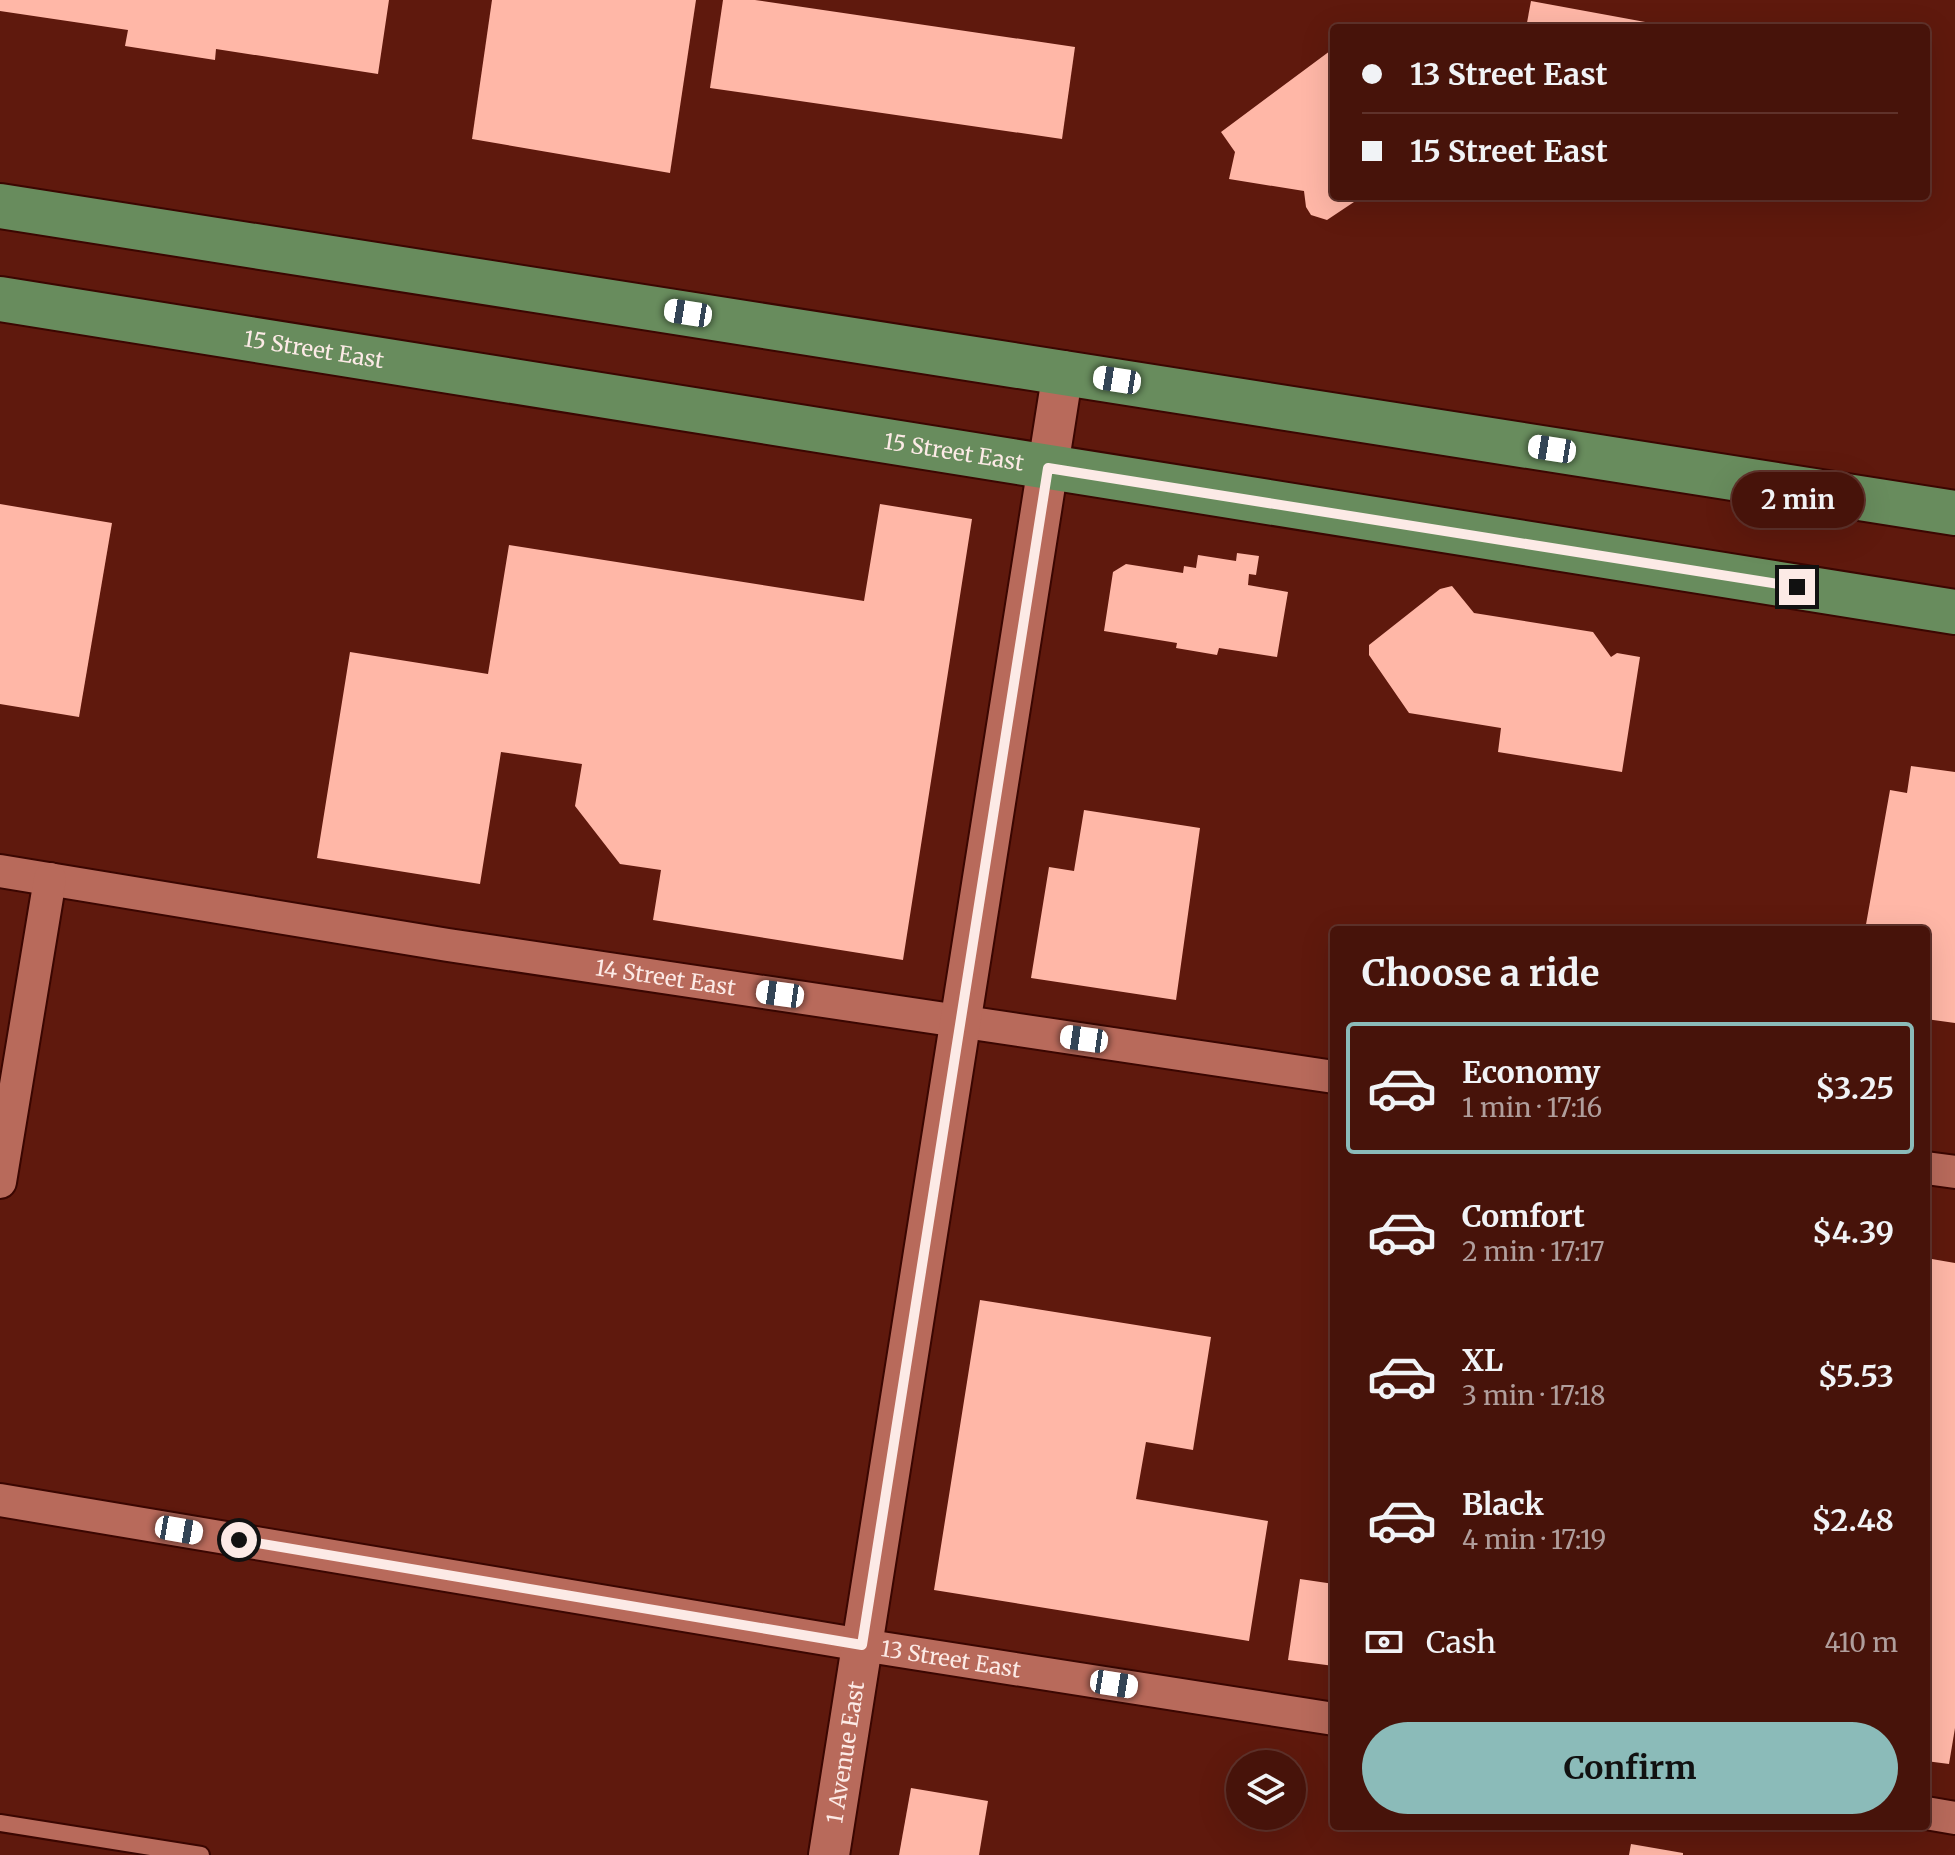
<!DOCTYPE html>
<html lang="en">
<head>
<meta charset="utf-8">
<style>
	body { margin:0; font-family:Merriweather,serif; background:#4e1c13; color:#f1f3f6; height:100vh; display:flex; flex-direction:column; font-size:30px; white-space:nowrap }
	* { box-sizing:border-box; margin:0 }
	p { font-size:26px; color:#b09e9c }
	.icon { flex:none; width:44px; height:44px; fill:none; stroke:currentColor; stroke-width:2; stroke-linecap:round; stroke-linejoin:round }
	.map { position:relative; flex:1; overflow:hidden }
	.sheet { position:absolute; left:1330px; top:926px; width:600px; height:904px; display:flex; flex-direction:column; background:#47130a; border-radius:8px; box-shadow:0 8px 32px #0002,0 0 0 2px #5f322b }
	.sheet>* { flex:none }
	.hud { position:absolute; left:1330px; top:24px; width:600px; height:176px; border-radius:8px; box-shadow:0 8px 32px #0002,0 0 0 2px #5f322b; display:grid; align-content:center; height:176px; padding:0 32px; background:#47130a }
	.buttons { position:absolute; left:1226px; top:1750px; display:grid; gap:16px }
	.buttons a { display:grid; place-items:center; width:80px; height:80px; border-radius:50%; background:#47130a; box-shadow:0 8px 32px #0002,0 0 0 2px #5f322b; font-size:40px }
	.end { position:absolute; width:36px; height:36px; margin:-18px; border:10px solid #fceae6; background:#111; box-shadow:0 0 0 4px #111 }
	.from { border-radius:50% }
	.bubble { position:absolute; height:56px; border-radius:28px; background:#47130a; box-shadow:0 8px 32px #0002,0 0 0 2px #5f322b; font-size:26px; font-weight:700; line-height:56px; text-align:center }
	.car { position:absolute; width:24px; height:48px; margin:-24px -12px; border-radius:10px; box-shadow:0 0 6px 2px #0007; background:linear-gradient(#fff 24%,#345 0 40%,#fff 0 76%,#345 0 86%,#fff 0) }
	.hud b { display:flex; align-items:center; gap:28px; height:76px; font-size:30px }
	.hud b+b { border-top:2px solid #5f322b }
	.hud i { width:20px; height:20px; background:#f1f3f6 }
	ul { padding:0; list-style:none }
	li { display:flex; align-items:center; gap:24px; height:132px; margin:0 16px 12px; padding:0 16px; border:4px solid transparent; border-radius:8px }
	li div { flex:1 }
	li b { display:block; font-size:30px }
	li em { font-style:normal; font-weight:700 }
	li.on { border-color:#8bbbb9 }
	li>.icon { width:72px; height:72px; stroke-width:1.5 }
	h2 { padding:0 32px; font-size:36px; line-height:96px }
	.pay { display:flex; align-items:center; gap:20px; height:88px; padding:0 32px; font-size:30px }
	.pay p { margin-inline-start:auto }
	.primary-button { display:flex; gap:16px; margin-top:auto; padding:16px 32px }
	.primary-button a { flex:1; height:92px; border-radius:48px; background:#8bbbb9; color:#111; font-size:32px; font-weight:700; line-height:92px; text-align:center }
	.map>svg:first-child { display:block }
	.building { fill:#ffb7a7 }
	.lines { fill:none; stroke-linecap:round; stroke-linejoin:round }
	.service-casing { stroke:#3a0601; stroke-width:20 }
	.minor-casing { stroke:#3a0601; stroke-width:36 }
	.tertiary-casing { stroke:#3a0601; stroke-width:44 }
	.primary-casing { stroke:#3a0601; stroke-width:48 }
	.service { stroke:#b86a5b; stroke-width:16 }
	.minor { stroke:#b86a5b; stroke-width:32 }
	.tertiary { stroke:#b86a5b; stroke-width:40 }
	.primary { stroke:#688c5d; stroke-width:44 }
	.route { stroke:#fceae6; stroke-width:10 }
	.labels { text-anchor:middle; stroke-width:8; stroke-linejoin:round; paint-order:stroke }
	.street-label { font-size:22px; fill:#fceae6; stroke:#530d02 }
</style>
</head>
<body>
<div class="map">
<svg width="1955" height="1855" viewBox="0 0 1955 1855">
	<rect width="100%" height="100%" fill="#5f190d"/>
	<g class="building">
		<polygon points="0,0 389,0 378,74 216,49 215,60 125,46 128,30 0,11"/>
		<polygon points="492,0 696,0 670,173 472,139"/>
		<polygon points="723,0 755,0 1075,47 1062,139 710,88"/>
		<polygon points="1531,1 1667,26 1667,28 1526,28"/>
		<polygon points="1334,48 1334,196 1363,196 1327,220 1311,215 1306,207 1304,191 1229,179 1235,152 1221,132"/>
		<polygon points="0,504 112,523 79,717 0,704"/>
		<polygon points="880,504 972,519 903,960 653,920 661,870 620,864 575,806 582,764 501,752 480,884 317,858 350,652 488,674 509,545 864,601"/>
		<polygon points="1237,553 1259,556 1256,575 1249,574 1248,585 1288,592 1277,657 1219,648 1217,655 1176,648 1177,643 1104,631 1113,572 1126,564 1183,573 1184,566 1196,568 1198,555 1236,561"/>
		<polygon points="1452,586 1474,613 1593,632 1611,657 1617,653 1640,657 1622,772 1498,752 1501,728 1409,713 1369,655 1369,645 1440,589"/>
		<polygon points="1911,766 1955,772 1955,1023 1926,1019 1926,930 1865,930 1890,790 1907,793"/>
		<polygon points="1084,810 1200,828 1176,1000 1031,978 1049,867 1074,871"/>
		<polygon points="1926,1258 1955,1263 1955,1728 1949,1764 1926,1761"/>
		<polygon points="980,1300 1211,1337 1193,1450 1146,1442 1136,1499 1268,1521 1249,1641 934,1590"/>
		<polygon points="1300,1579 1334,1584 1334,1666 1288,1660"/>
		<polygon points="911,1788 988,1801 979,1855 899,1855"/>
		<polygon points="1631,1844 1683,1853 1683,1855 1629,1855"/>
	</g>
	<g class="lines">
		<g class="service-casing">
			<polyline id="service" points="0,1823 201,1855"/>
		</g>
		<g class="minor-casing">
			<g id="minor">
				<path id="s1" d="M0 871 448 945 1334 1077"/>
				<polyline points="1926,1168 1955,1172"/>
				<polyline points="0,1182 50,879"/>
				<path id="s2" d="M0 1500 862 1645 1334 1719"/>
				<polyline points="1926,1813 1955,1818"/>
			</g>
		</g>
		<g class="tertiary-casing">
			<g id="tertiary">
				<path id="s3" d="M829 1855 1063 371"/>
			</g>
		</g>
		<g class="primary-casing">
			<g id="primary">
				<polyline points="0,206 1955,513"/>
				<path id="s4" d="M0 299 1955 612"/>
			</g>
		</g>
		<use href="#service" class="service"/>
		<use href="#minor" class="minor"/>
		<use href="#tertiary" class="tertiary"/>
		<use href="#primary" class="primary"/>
	</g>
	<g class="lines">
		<polyline class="route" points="239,1540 862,1645 1048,468 1797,587"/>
	</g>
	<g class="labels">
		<g class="street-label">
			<text dy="8" stroke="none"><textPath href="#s4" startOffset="318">15 Street East</textPath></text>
			<text dy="8" stroke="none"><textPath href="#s4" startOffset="966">15 Street East</textPath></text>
			<text dy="8" stroke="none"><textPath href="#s1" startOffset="674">14 Street East</textPath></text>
			<text dy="8" stroke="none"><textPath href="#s2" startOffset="964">13 Street East</textPath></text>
			<text dy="8" stroke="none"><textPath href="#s3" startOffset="104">1 Avenue East</textPath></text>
		</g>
	</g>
</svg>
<div class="buttons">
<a><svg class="icon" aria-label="layers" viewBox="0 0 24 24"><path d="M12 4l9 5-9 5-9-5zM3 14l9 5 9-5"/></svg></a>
</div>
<i class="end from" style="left:239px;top:1540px"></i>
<i class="end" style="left:1797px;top:587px"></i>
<div class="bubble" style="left:1732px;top:472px;width:132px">2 min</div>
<i class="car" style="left:688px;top:313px;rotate:279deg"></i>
<i class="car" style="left:1117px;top:380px;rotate:279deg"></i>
<i class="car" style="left:1552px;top:449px;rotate:279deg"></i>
<i class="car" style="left:780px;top:994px;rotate:278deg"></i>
<i class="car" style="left:1084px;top:1039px;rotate:278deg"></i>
<i class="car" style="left:179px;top:1530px;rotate:100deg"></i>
<i class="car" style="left:1114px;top:1684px;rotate:99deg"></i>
<div class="hud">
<b><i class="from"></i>13 Street East</b>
<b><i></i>15 Street East</b>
</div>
<section class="sheet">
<h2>Choose a ride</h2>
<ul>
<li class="on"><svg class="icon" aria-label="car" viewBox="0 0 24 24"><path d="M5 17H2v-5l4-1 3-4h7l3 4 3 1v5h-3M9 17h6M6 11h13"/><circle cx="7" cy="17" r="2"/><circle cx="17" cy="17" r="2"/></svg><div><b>Economy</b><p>1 min · 17:16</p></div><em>$3.25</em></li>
<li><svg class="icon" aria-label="car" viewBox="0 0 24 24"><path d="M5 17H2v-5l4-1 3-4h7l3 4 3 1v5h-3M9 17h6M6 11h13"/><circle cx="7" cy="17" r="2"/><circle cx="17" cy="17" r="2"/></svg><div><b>Comfort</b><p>2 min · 17:17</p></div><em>$4.39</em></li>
<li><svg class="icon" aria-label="car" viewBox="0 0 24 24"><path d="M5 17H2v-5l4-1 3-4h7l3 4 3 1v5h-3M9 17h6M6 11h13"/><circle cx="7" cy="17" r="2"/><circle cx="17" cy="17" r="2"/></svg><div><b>XL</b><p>3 min · 17:18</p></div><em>$5.53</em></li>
<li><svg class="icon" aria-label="car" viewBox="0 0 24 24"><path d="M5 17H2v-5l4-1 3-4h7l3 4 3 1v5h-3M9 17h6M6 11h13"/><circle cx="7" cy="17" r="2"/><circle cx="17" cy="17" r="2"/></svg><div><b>Black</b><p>4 min · 17:19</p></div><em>$2.48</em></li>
</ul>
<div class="pay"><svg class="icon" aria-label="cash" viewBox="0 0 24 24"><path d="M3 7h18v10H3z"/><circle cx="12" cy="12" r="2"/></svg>Cash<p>410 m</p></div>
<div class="primary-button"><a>Confirm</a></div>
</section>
</div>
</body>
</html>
